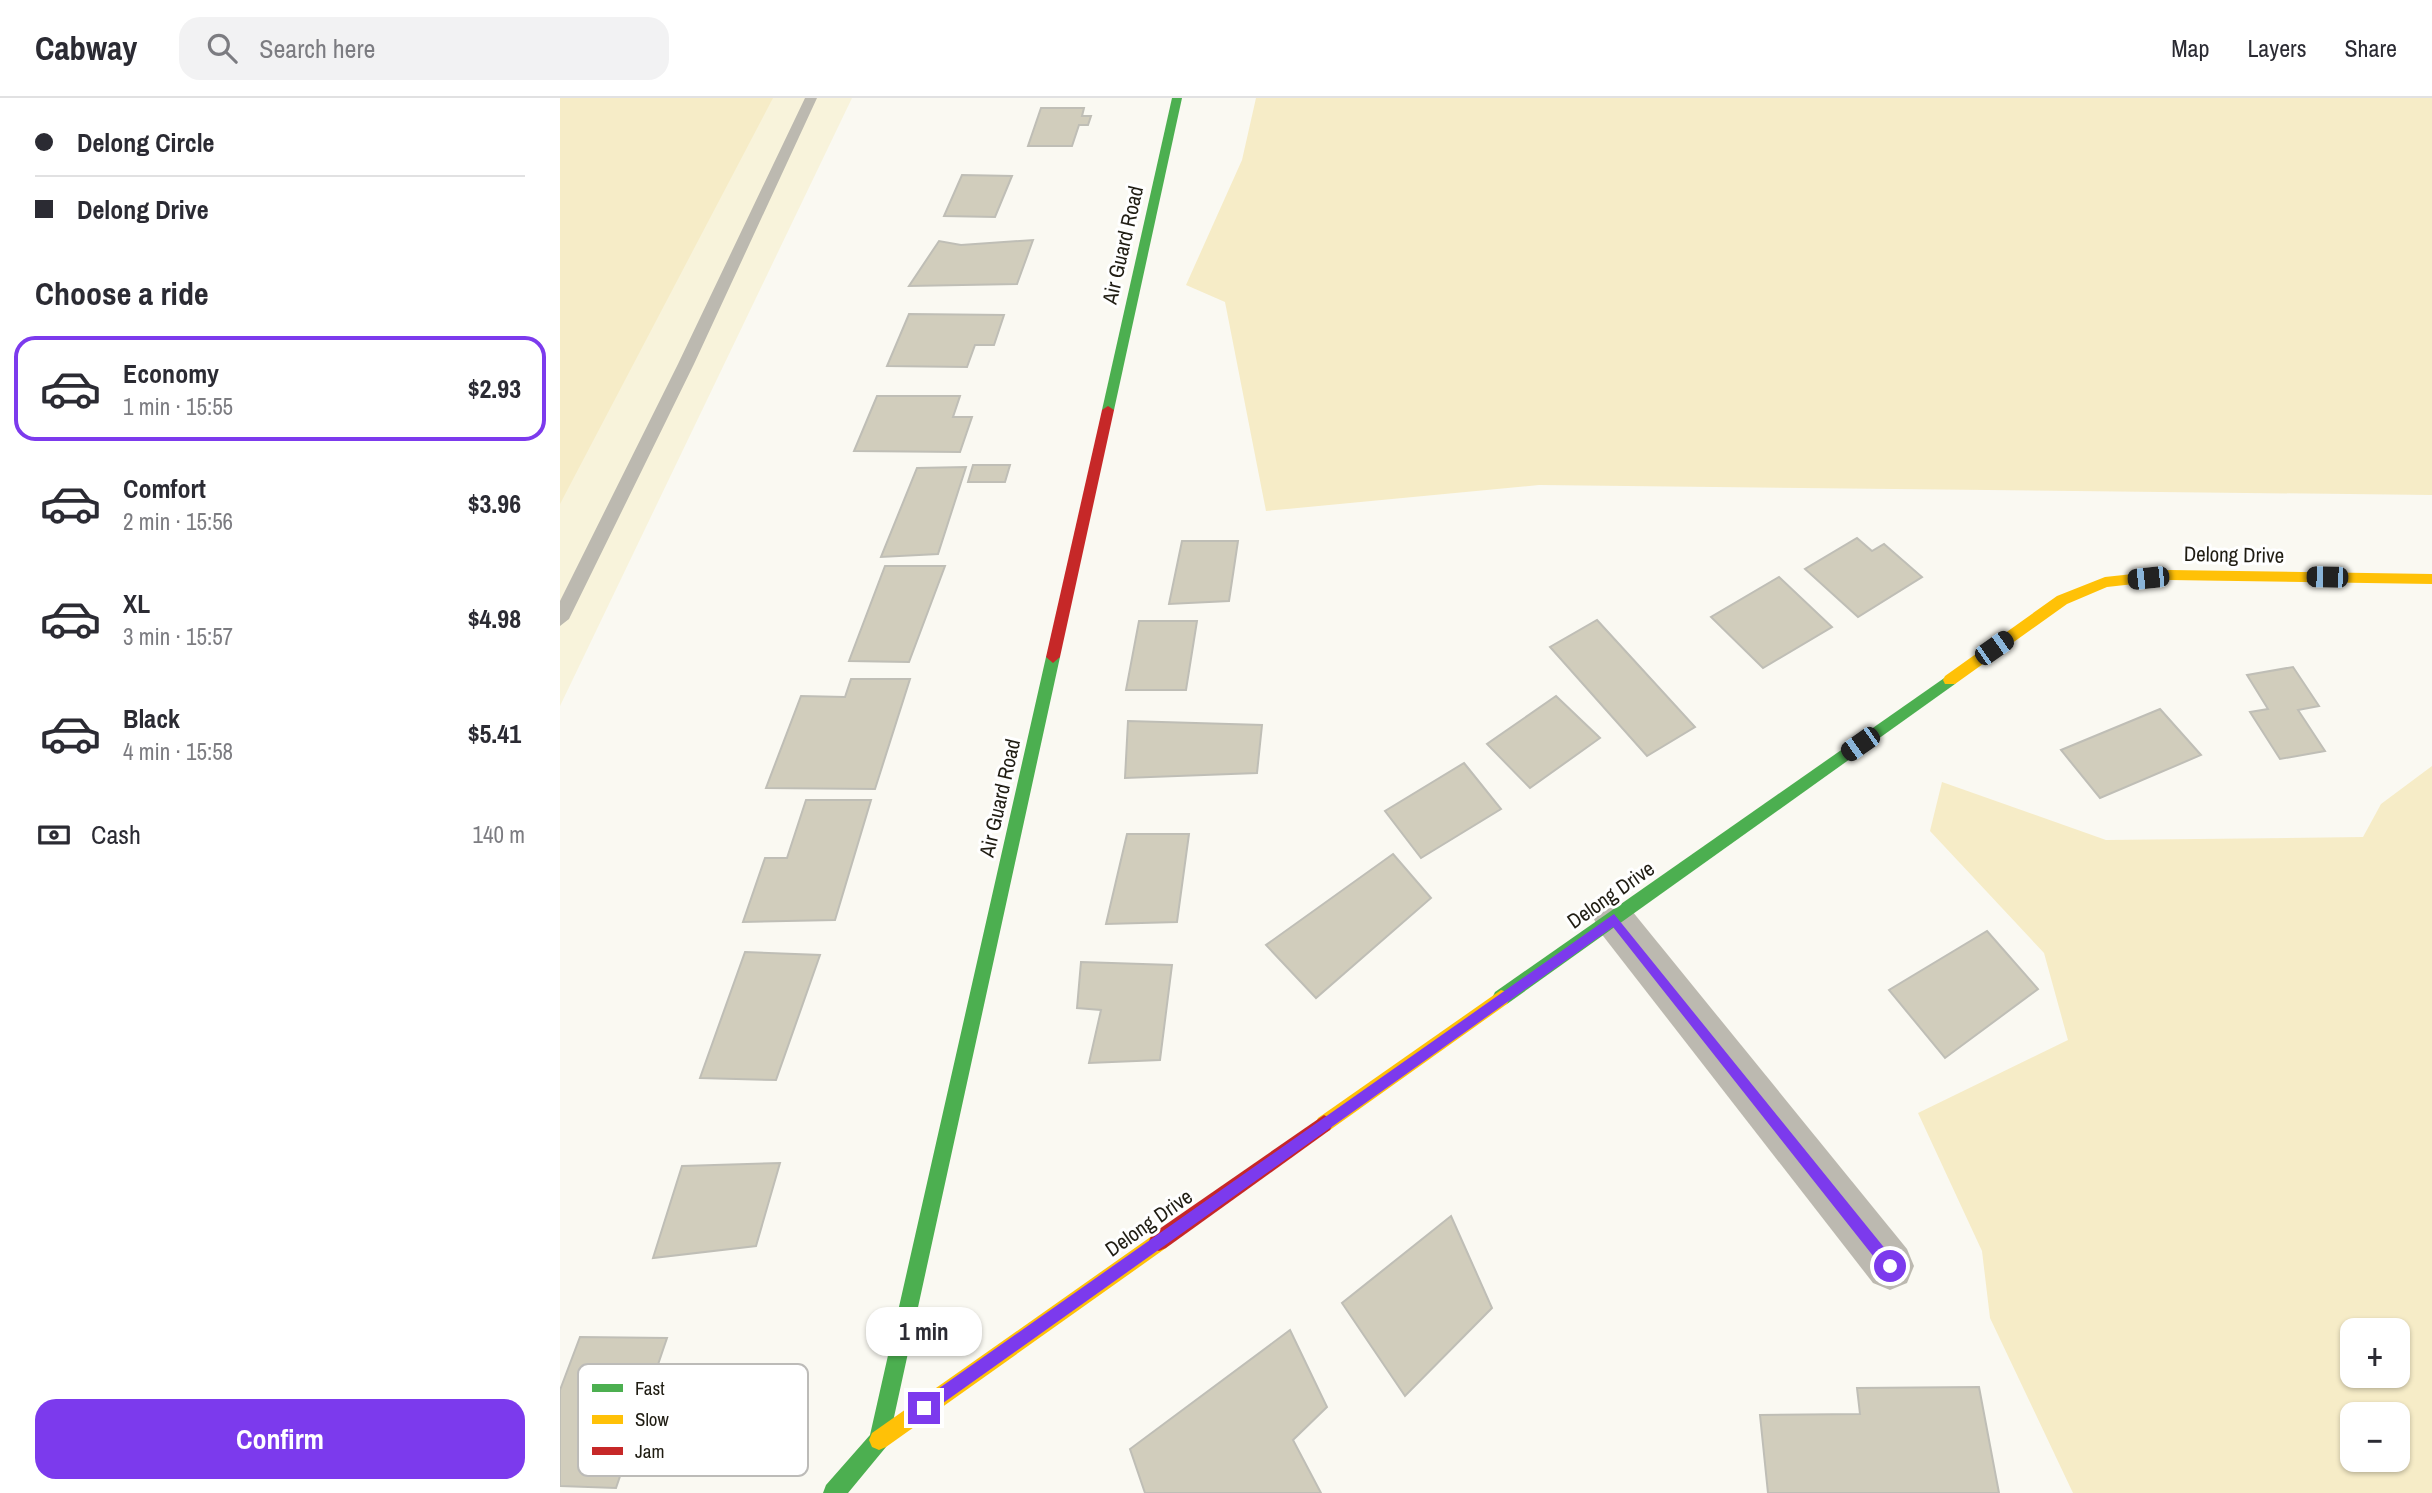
<!DOCTYPE html>
<html lang="en">
<head>
<meta charset="utf-8">
<style>
	body { margin:0; font-family:"Archivo Narrow",sans-serif; background:#f2f2f3; color:#2b2b33; height:100vh; display:flex; flex-direction:column; font-size:26px; white-space:nowrap }
	* { box-sizing:border-box; margin:0 }
	p { font-size:23px; color:#7c7c81 }
	.icon { flex:none; width:38px; height:38px; fill:none; stroke:currentColor; stroke-width:2; stroke-linecap:round; stroke-linejoin:round }
	.map { position:relative; flex:1; overflow:hidden }
	.sheet { display:flex; flex-direction:column; background:#fff; width:560px }
	.sheet>* { flex:none }
	.banner { display:grid; align-content:center; height:154px; padding:0 35px; background:#fff }
	.buttons { position:absolute; left:1780px; top:1220px; display:grid; gap:14px }
	.buttons a { display:grid; place-items:center; width:70px; height:70px; border-radius:14px; background:#fff; box-shadow:0 2px 5px #0004; font-size:35px }
	.end { position:absolute; width:32px; height:32px; margin:-16px; border:9px solid #7c3aed; background:#fff; box-shadow:0 0 0 4px #fff }
	.from { border-radius:50% }
	.bubble { position:absolute; height:49px; border-radius:21px; background:#fff; box-shadow:0 2px 5px #0004; font-size:23px; font-weight:700; line-height:49px; text-align:center }
	.car { position:absolute; width:21px; height:42px; margin:-21px -10px; border-radius:9px; box-shadow:0 0 5px 2px #0007; background:linear-gradient(#222 24%,#8ab4d8 0 40%,#222 0 76%,#8ab4d8 0 86%,#222 0) }
	.banner b { display:flex; align-items:center; gap:24px; height:66px; font-size:26px }
	.banner b+b { border-top:2px solid #e1e1e2 }
	.banner i { width:18px; height:18px; background:#2b2b33 }
	ul { padding:0; list-style:none }
	li { display:flex; align-items:center; gap:21px; height:105px; margin:0 14px 10px; padding:0 21px; border:4px solid transparent; border-radius:21px }
	li div { flex:1 }
	li b { display:block; font-size:26px }
	li em { font-style:normal; font-weight:700 }
	li.current { border-color:#7c3aed }
	li>.icon { width:63px; height:63px; stroke-width:1.5 }
	h2 { padding:0 35px; font-size:32px; line-height:84px }
	.pay { display:flex; align-items:center; gap:18px; height:77px; padding:0 35px; font-size:26px }
	.pay p { margin-inline-start:auto }
	.button { display:flex; gap:14px; margin-top:auto; padding:14px 35px }
	.button a { flex:1; height:80px; border-radius:21px; background:#7c3aed; color:#fff; font-size:28px; font-weight:700; line-height:80px; text-align:center }
	header { display:flex; align-items:center; gap:42px; box-sizing:border-box; height:98px; padding:0 35px; background:#fff; border-bottom:2px solid #e1e1e2 }
	header strong { font-size:33px }
	nav { display:flex; gap:38px; margin-inline-start:auto; font-size:24px }
	.search { width:490px; height:63px; background:#f2f2f3; display:flex; align-items:center; gap:18px; box-sizing:border-box; padding:0 24px; border-radius:21px; color:#7c7c81; font-size:26px }
	main { display:flex; flex:1; min-height:0 }
	.map>svg:first-child { display:block }
	.built { fill:#f8f3db }
	.green { fill:#f6ecc7; fill-rule:evenodd }
	.building { fill:#d1cdbc; stroke:#bfbeb6; stroke-width:2 }
	.lines { fill:none; stroke-linecap:round; stroke-linejoin:round }
	.lane { fill:#bcb9b0; fill-rule:evenodd }
	.street { fill:#bcb9b0; fill-rule:evenodd }
	.fast { fill:#4caf50; fill-rule:evenodd }
	.slow { fill:#ffc107; fill-rule:evenodd }
	.jam { fill:#c62828; fill-rule:evenodd }
	.route { fill:#7c3aed }
	.labels { text-anchor:middle; stroke-width:6; stroke-linejoin:round; paint-order:stroke }
	.street-label { font-size:21px; fill:#201d13; stroke:#fff }
	.key { fill:#fff; stroke:#bcbbb8; stroke-width:2 }
	.key-label { font-size:19px; fill:#201d13 }
</style>
</head>
<body>
<header>
<strong>Cabway</strong>
<div class="search"><svg class="icon" aria-label="search" viewBox="0 0 24 24"><circle cx="10" cy="10" r="6"/><path d="M15 15l6 6"/></svg>Search here</div>
<nav><a>Map</a><a>Layers</a><a>Share</a></nav>
</header>
<main>
<section class="sheet">
<div class="banner">
<b><i class="from"></i>Delong Circle</b>
<b><i></i>Delong Drive</b>
</div>
<h2>Choose a ride</h2>
<ul>
<li class="current"><svg class="icon" aria-label="car" viewBox="0 0 24 24"><path d="M5 17H2v-5l4-1 3-4h7l3 4 3 1v5h-3M9 17h6M6 11h13"/><circle cx="7" cy="17" r="2"/><circle cx="17" cy="17" r="2"/></svg><div><b>Economy</b><p>1 min · 15:55</p></div><em>$2.93</em></li>
<li><svg class="icon" aria-label="car" viewBox="0 0 24 24"><path d="M5 17H2v-5l4-1 3-4h7l3 4 3 1v5h-3M9 17h6M6 11h13"/><circle cx="7" cy="17" r="2"/><circle cx="17" cy="17" r="2"/></svg><div><b>Comfort</b><p>2 min · 15:56</p></div><em>$3.96</em></li>
<li><svg class="icon" aria-label="car" viewBox="0 0 24 24"><path d="M5 17H2v-5l4-1 3-4h7l3 4 3 1v5h-3M9 17h6M6 11h13"/><circle cx="7" cy="17" r="2"/><circle cx="17" cy="17" r="2"/></svg><div><b>XL</b><p>3 min · 15:57</p></div><em>$4.98</em></li>
<li><svg class="icon" aria-label="car" viewBox="0 0 24 24"><path d="M5 17H2v-5l4-1 3-4h7l3 4 3 1v5h-3M9 17h6M6 11h13"/><circle cx="7" cy="17" r="2"/><circle cx="17" cy="17" r="2"/></svg><div><b>Black</b><p>4 min · 15:58</p></div><em>$5.41</em></li>
</ul>
<div class="pay"><svg class="icon" aria-label="cash" viewBox="0 0 24 24"><path d="M3 7h18v10H3z"/><circle cx="12" cy="12" r="2"/></svg>Cash<p>140 m</p></div>
<div class="button"><a>Confirm</a></div>
</section>
<div class="map">
<svg width="1872" height="1395" viewBox="0 0 1872 1395">
	<rect width="100%" height="100%" fill="#faf9f2"/>
	<polygon class="built" points="0,0 292,0 0,608"/>
	<g class="green">
		<polygon points="0,0 213,0 0,406"/>
		<polygon points="696,0 1872,0 1872,397 979,387 706,413 665,204 626,187 682,62"/>
		<path d="M1872 668V1395H1513L1430 1220 1422 1153 1358 1015 1508 942 1484 855 1370 733 1382 684 1546 742 1803 739 1821 706ZM1792 1232H1838V1278H1792ZM1792 1316H1838V1362H1792Z"/>
	</g>
	<g class="building">
		<polygon points="481,10 524,10 522,18 531,18 528,27 519,27 512,48 468,48"/>
		<polygon points="402,77 452,78 435,119 384,118"/>
		<polygon points="473,142 457,186 349,188 379,143 401,147"/>
		<polygon points="349,216 444,217 434,247 415,247 407,269 327,268"/>
		<polygon points="317,298 400,298 393,319 412,319 400,354 294,353"/>
		<polygon points="413,367 450,367 445,384 408,384"/>
		<polygon points="406,369 378,456 321,459 357,370"/>
		<polygon points="1297,440 1312,453 1324,446 1362,479 1298,519 1245,471"/>
		<polygon points="622,443 678,443 669,503 609,506"/>
		<polygon points="325,468 385,468 349,564 289,563"/>
		<polygon points="1219,479 1272,529 1203,570 1151,519"/>
		<polygon points="1037,522 1135,629 1087,658 990,549"/>
		<polygon points="579,523 637,523 626,592 566,592"/>
		<polygon points="1733,569 1759,608 1738,612 1765,653 1720,661 1690,614 1708,611 1687,577"/>
		<polygon points="291,581 350,581 315,691 206,690 241,598 285,599"/>
		<polygon points="996,598 1040,640 970,690 927,646"/>
		<polygon points="1600,611 1641,657 1540,700 1501,652"/>
		<polygon points="568,623 702,627 697,675 565,680"/>
		<polygon points="904,665 941,711 861,760 825,713"/>
		<polygon points="246,702 311,702 275,822 183,824 205,760 227,760"/>
		<polygon points="567,736 629,736 617,824 546,826"/>
		<polygon points="833,756 871,800 756,900 706,847"/>
		<polygon points="1427,833 1478,891 1385,960 1329,892"/>
		<polygon points="185,854 260,857 216,982 140,980"/>
		<polygon points="521,864 612,867 600,962 529,965 541,912 517,910"/>
		<polygon points="220,1065 196,1148 93,1160 122,1068"/>
		<polygon points="891,1118 932,1210 845,1298 782,1205"/>
		<polygon points="730,1232 767,1309 733,1342 761,1395 585,1395 570,1351"/>
		<polygon points="20,1239 107,1240 56,1390 0,1388 0,1292"/>
		<polygon points="1419,1289 1439,1395 1208,1395 1200,1317 1300,1316 1297,1290"/>
	</g>
	<g class="lines">
		<polygon class="lane" points="245,0 257,0 134,266 9,521 0,528 0,503 118,266"/>
		<polygon class="street" points="1054,802 1068,808 1347,1151 1354,1168 1347,1185 1330,1192 1313,1185 1040,834 1034,821 1040,808"/>
		<g class="fast">
			<polygon points="612,0 622,0 554,312 548,316 542,312"/>
			<polygon points="493,553 500,559 329,1342 326,1349 288,1395 263,1395 266,1387 310,1337 486,559"/>
			<polygon points="1390,576 1395,578 1397,582 1395,586 947,906 941,908 935,906 932,900 935,894"/>
		</g>
		<g class="slow">
			<polygon points="1610,472 1872,476 1872,486 1610,482 1547,489 1507,506 1395,586 1385,586 1383,582 1385,578 1497,498 1545,479"/>
			<polygon points="941,892 947,894 950,900 947,906 770,1032 764,1035 758,1032 755,1026 758,1020"/>
			<polygon points="599,1133 606,1136 609,1143 606,1150 326,1349 319,1352 312,1349 309,1342 312,1335"/>
		</g>
		<g class="jam">
			<polygon points="548,308 554,312 500,559 493,565 486,559 542,312"/>
			<polygon points="764,1017 770,1020 773,1026 770,1032 606,1150 599,1153 592,1150 589,1143 592,1136"/>
		</g>
	</g>
	<polygon class="route" points="1054,816 1335,1163 1335,1173 1325,1173 1053,829 369,1315 358,1315 358,1305"/>
	<g class="labels">
		<g class="street-label">
			<text transform="translate(563 147) rotate(-77)" y="7">Air Guard Road</text>
			<text transform="translate(1674 457) rotate(1)" y="7">Delong Drive</text>
			<text transform="translate(440 700) rotate(-77)" y="7">Air Guard Road</text>
			<text transform="translate(1051 797) rotate(-35)" y="7">Delong Drive</text>
			<text transform="translate(589 1125) rotate(-35)" y="7">Delong Drive</text>
		</g>
	</g>
	<rect x="18" y="1266" width="230" height="112" rx="10" class="key"/>
	<rect x="32" y="1286" width="31" height="8" fill="#4caf50"/>
	<rect x="32" y="1317" width="31" height="9" fill="#ffc107"/>
	<rect x="32" y="1349" width="31" height="8" fill="#c62828"/>
	<g class="key-label">
		<text x="75" y="1297">Fast</text>
		<text x="75" y="1328">Slow</text>
		<text x="75" y="1360">Jam</text>
	</g>
</svg>
<div class="buttons">
<a>+</a>
<a>−</a>
</div>
<i class="end from" style="left:1330px;top:1168px"></i>
<i class="end" style="left:364px;top:1310px"></i>
<div class="bubble" style="left:306px;top:1209px;width:116px">1 min</div>
<i class="car" style="left:1767px;top:479px;rotate:271deg"></i>
<i class="car" style="left:1588px;top:480px;rotate:264deg"></i>
<i class="car" style="left:1434px;top:550px;rotate:55deg"></i>
<i class="car" style="left:1300px;top:646px;rotate:235deg"></i>
</div>
</main>
</body>
</html>
